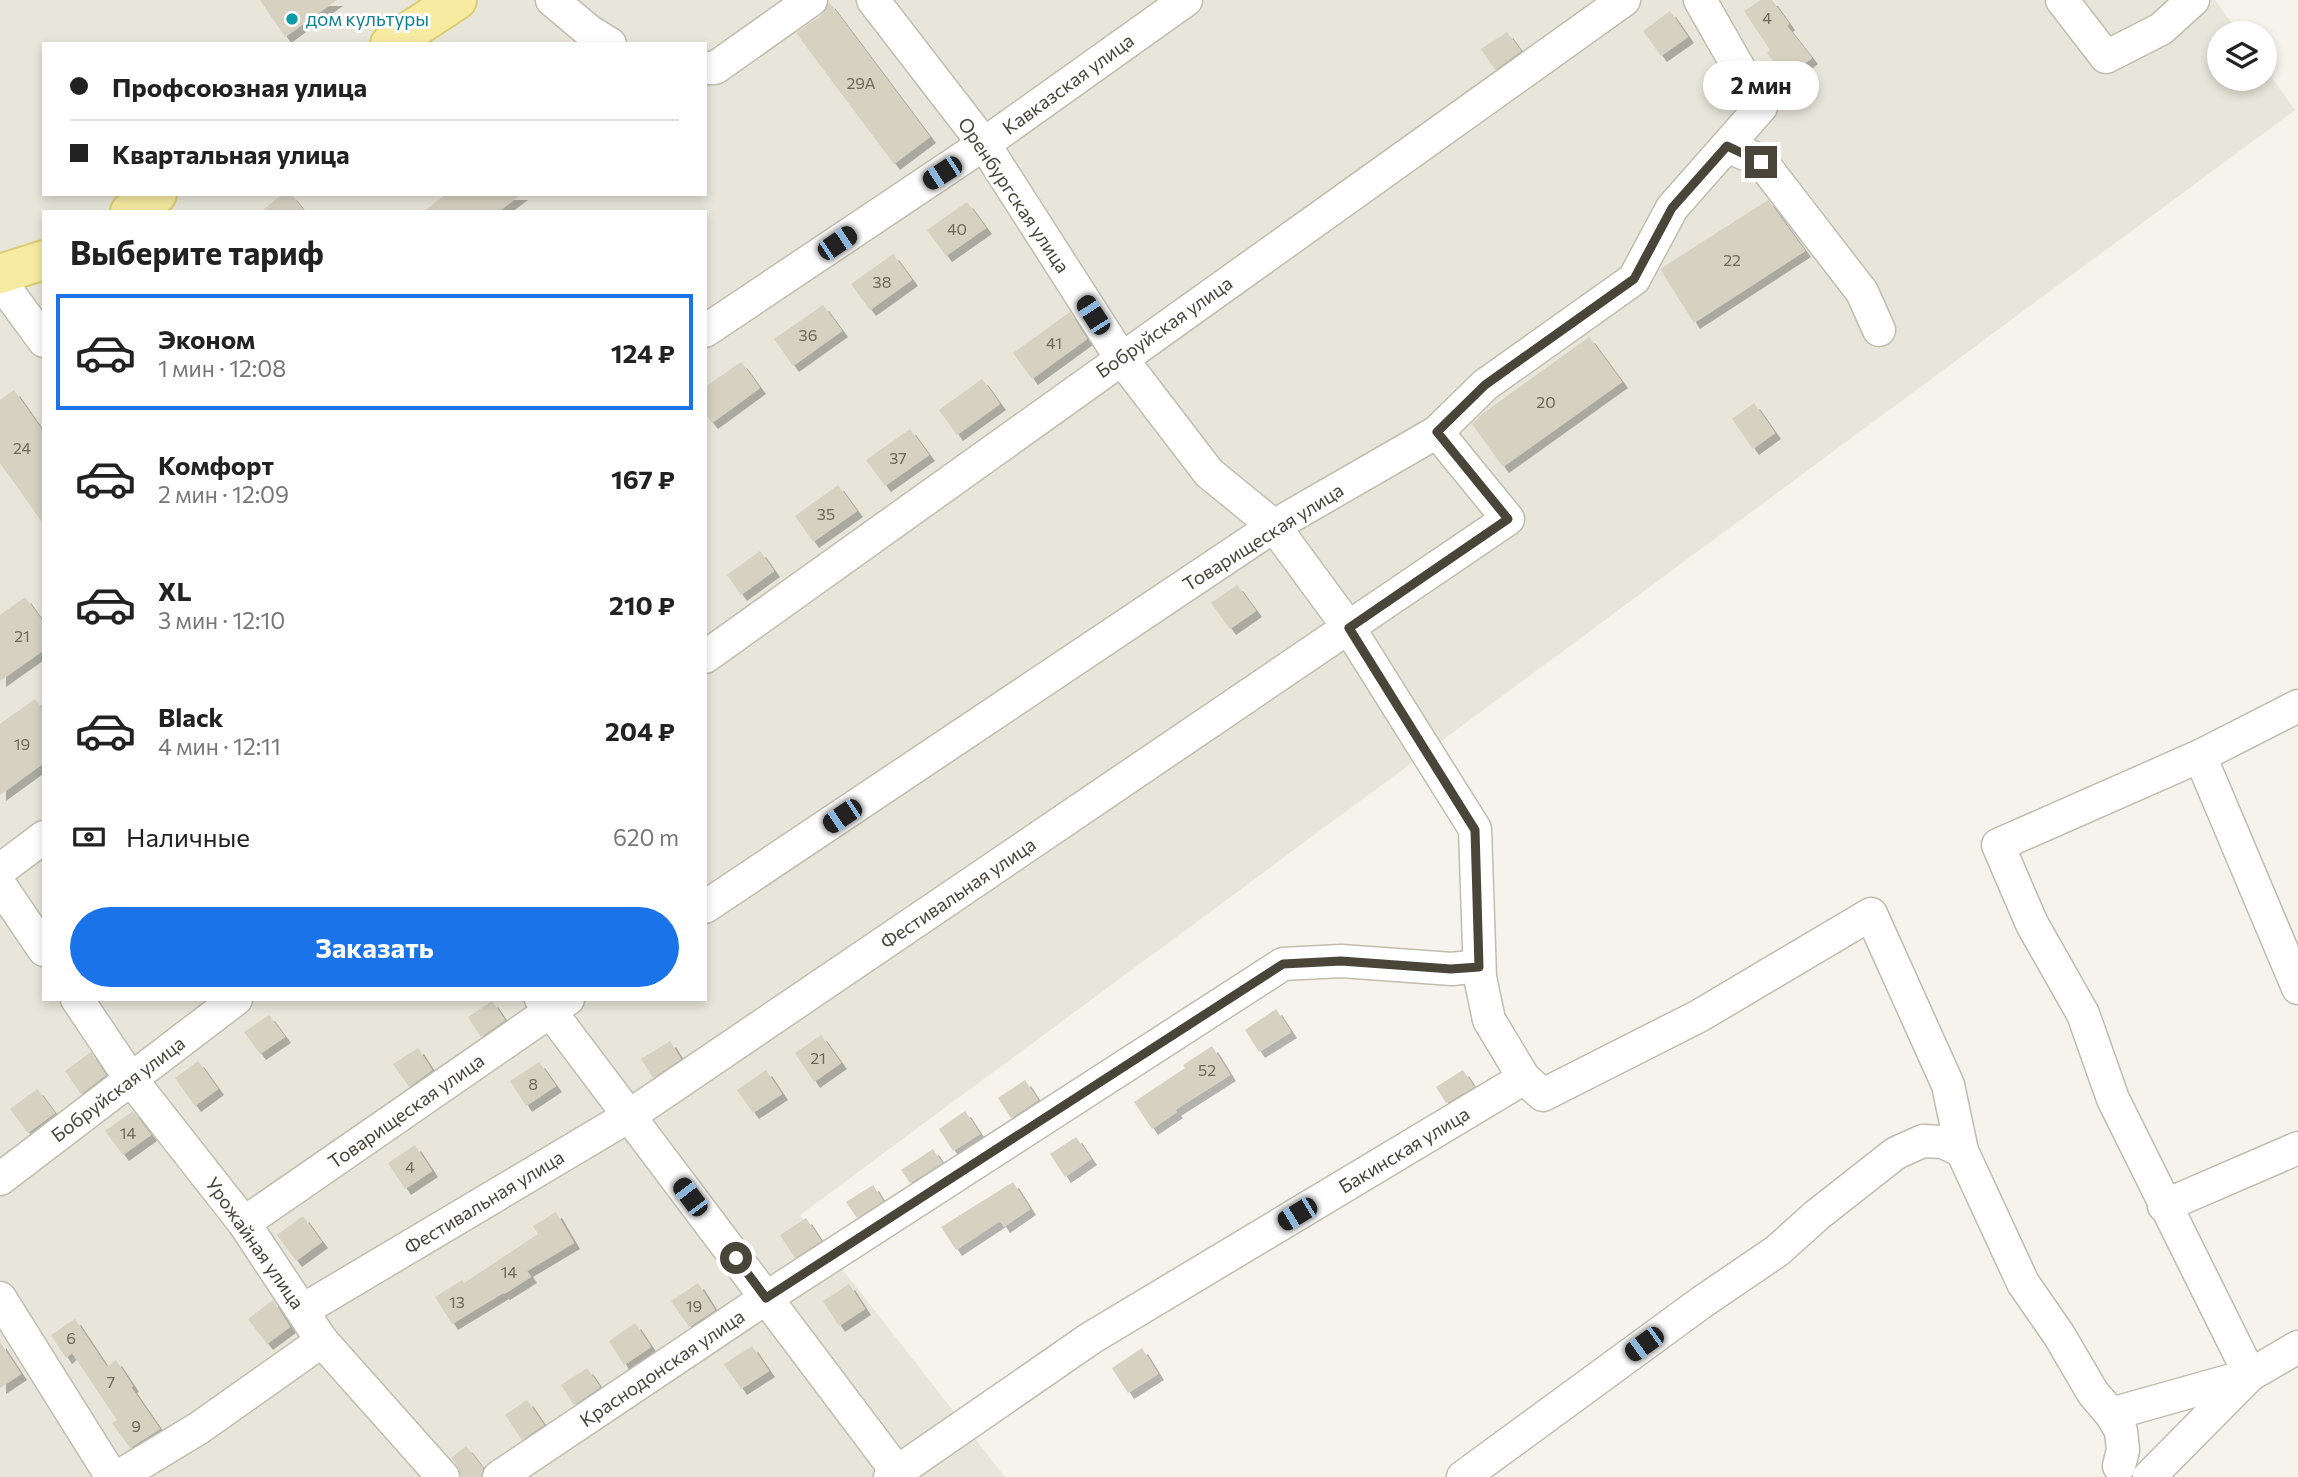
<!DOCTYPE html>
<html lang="ru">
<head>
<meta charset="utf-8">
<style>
	body { margin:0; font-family:Commissioner,sans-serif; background:#f2f2f2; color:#222; height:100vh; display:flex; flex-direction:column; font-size:26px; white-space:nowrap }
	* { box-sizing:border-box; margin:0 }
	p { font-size:23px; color:#767676 }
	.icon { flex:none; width:38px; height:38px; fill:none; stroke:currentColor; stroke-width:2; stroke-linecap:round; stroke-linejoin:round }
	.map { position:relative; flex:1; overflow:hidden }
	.side { position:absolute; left:42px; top:210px; width:665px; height:791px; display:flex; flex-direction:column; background:#fff; border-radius:0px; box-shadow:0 4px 10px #0003 }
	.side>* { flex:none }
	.guide { position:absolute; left:42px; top:42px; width:665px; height:154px; border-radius:0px; box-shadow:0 4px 10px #0003; display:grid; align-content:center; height:154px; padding:0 28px; background:#fff }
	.tools { position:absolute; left:2207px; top:21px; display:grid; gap:14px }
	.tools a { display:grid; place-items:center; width:70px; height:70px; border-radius:50%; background:#fff; box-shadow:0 4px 10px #0003; font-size:35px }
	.end { position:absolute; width:32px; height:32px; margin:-16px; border:9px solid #494539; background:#fff; box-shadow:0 0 0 4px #fff }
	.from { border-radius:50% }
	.bubble { position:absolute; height:49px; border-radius:24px; background:#fff; box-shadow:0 4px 10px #0003; font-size:23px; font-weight:700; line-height:49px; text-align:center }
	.car { position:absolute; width:21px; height:42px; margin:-21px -10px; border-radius:9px; box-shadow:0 0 5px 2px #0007; background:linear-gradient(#222 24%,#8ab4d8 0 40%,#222 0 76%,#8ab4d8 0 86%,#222 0) }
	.guide b { display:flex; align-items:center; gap:24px; height:66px; font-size:26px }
	.guide b+b { border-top:2px solid #e0e0e0 }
	.guide i { width:18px; height:18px; background:#222 }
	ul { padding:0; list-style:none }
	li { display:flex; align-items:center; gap:21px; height:116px; margin:0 14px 10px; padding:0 14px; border:4px solid transparent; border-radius:0px }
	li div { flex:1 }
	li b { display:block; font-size:26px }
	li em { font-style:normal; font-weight:700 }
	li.active { border-color:#1a73e8 }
	li>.icon { width:63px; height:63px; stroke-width:1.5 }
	h2 { padding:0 28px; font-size:32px; line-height:84px }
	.pay { display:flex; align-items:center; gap:18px; height:77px; padding:0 28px; font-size:26px }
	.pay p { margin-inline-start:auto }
	.cta { display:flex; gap:14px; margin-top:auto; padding:14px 28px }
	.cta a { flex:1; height:80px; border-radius:42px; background:#1a73e8; color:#fff; font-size:28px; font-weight:700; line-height:80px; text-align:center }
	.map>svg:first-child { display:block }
	.residential { fill:#e8e6da; fill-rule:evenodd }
	.building { fill:#d6d1c1; filter:url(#shadow) }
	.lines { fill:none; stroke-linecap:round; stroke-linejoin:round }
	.minor-casing { stroke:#c0bcae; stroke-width:35 }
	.major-casing { stroke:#dccc72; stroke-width:42 }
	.minor { stroke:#fff; stroke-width:32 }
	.major { stroke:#f7eba2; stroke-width:38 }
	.route { stroke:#494539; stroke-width:9 }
	.culture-dot { fill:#0f9aa8; stroke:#fff; stroke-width:2.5 }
	.labels { text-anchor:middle; stroke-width:6; stroke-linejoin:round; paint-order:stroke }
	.number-label { font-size:16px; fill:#6c685b }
	.culture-label { font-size:19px; fill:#0d838f; stroke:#fff; text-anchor:start }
	.street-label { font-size:19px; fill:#494539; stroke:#fff }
</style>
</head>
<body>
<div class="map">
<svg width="2298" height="1477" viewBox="0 0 2298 1477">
	<defs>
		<filter id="shadow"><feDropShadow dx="6" dy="6" stdDeviation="0" flood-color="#0004"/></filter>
	</defs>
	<rect width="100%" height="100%" fill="#f5f3eb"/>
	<path class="residential" d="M0 0H2215L2239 33H2219V79H2264L2265 68 2295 110 800 1215 1005 1477H0ZM44 44H705V194H44ZM44 212H705V999H44Z"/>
	<g class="building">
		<polygon points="260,0 337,0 285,37"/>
		<polygon points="1761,0 1772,0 1789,24 1787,26 1812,58 1786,78 1767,53 1770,50 1744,11"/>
		<polygon points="829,2 930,137 894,164 796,33 822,15"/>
		<polygon points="1670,11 1688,37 1661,56 1643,31"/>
		<polygon points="1507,32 1521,51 1495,70 1481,49"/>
		<polygon points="283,194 291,194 305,212 260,212"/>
		<polygon points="446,194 522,194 498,212 423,212"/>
		<polygon points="1768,200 1805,251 1694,323 1660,269"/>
		<polygon points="967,202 986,228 946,256 927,230"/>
		<polygon points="893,254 912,280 870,310 851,284"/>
		<polygon points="823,305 842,331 793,366 774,339"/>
		<polygon points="1070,312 1087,339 1032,379 1013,353"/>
		<polygon points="1589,337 1622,382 1503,467 1472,424 1482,414"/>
		<polygon points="741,362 760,388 712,423 705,414 705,387"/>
		<polygon points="982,379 1000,404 957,435 939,410"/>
		<polygon points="14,390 44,433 44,525 0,463 0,400"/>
		<polygon points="1754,403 1775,433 1753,449 1732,419"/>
		<polygon points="910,429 929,455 885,486 866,460"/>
		<polygon points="838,485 857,511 813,542 795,516"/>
		<polygon points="760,551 774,571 741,595 727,575"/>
		<polygon points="1237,585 1256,611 1230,629 1211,603"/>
		<polygon points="25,597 44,623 44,650 0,681 0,615"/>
		<polygon points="35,699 44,711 44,763 0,795 0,724"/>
		<polygon points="492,1001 505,1020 481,1037 468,1017"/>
		<polygon points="1276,1009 1291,1032 1259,1052 1245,1030"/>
		<polygon points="269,1015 285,1037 260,1054 244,1032"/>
		<polygon points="821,1035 841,1063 814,1082 795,1053"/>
		<polygon points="670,1041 681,1059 653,1078 641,1059"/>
		<polygon points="1212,1046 1230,1075 1175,1110 1177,1112 1152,1129 1134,1102 1185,1068 1183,1065"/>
		<polygon points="418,1048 432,1070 409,1087 393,1064"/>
		<polygon points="91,1052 106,1075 81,1094 65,1071"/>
		<polygon points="198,1061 218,1089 195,1106 175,1078"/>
		<polygon points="539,1062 556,1086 526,1106 510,1081"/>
		<polygon points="766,1070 782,1094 753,1113 737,1090"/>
		<polygon points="1463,1070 1474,1087 1446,1103 1436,1087"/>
		<polygon points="1025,1080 1038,1100 1011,1118 998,1098"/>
		<polygon points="37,1089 55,1113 28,1133 10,1109"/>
		<polygon points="133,1111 151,1135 123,1155 105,1131"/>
		<polygon points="965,1111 980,1134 953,1151 939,1129"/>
		<polygon points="1076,1137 1091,1159 1065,1177 1050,1154"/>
		<polygon points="415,1145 432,1171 405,1189 388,1163"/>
		<polygon points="933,1149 942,1163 910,1183 901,1170"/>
		<polygon points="1013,1182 1030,1209 1004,1227 1000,1221 956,1250 941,1227"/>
		<polygon points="873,1185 883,1201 857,1218 846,1202"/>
		<polygon points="556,1212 574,1243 527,1271 531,1277 504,1294 503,1293 452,1324 435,1297 462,1280 464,1283 538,1234 533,1226"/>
		<polygon points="303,1216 322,1242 296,1261 277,1235"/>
		<polygon points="806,1218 821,1241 795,1258 780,1235"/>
		<polygon points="698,1283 715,1310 689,1327 671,1301"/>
		<polygon points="849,1284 865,1309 839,1326 823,1301"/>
		<polygon points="273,1300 290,1327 267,1344 248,1319"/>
		<polygon points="75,1319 107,1367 116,1360 133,1386 131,1387 160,1429 130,1448 112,1423 117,1420 72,1353 66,1358 51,1335"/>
		<polygon points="635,1323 651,1347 624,1365 609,1341"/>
		<polygon points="0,1342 21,1374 0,1388"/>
		<polygon points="752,1346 769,1371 741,1389 724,1364"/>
		<polygon points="1142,1348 1158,1374 1128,1393 1112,1368"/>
		<polygon points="587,1368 600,1387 574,1405 561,1385"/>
		<polygon points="527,1400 544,1425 522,1440 505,1415"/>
		<polygon points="466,1446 483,1468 481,1477 461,1477 457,1465 451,1458"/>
	</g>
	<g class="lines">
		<g class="minor-casing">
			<g id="minor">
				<polyline points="552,0 589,31 610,44"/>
				<polyline points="873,0 984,144 1121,358 1209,473 1274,526 1349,628 1475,829 1480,977 1489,1020 1524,1078 1091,1338 890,1477"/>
				<polyline points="2062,0 2106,57 2161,29 2193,0"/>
				<polyline points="705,68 715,68 811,0"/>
				<polyline points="1727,146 1761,161 1862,292 1879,330"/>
				<polyline points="0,281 44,341"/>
				<polyline points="705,331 984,144 1186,0"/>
				<polyline points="705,657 1624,0"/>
				<polyline points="2200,756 2298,706"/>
				<polyline points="0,870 44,837"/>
				<polyline points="0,885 44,950"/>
				<polyline points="705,907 1274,526 1437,432 1485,385 1634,279 1672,208 1761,107 1700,0"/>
				<polyline points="77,999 130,1078 244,1223 322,1341 443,1477"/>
				<polyline points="541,999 901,1477"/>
				<polyline points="1524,1078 1543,1095 1699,1016 1871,914 1948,1085 1962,1151"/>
				<polyline points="0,1179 236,999"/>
				<polyline points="2164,1206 2298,1148"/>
				<polyline points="244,1223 568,999"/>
				<polyline points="0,1298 112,1477"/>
				<polyline points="303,1310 629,1116 1508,519 1437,432"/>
				<polyline points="2111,1414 2250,1375 2298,1347"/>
				<polyline points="118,1477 199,1428 322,1341"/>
				<polyline points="499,1477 766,1298 1283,964 1341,961 1452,969 1479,966"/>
				<polyline points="1463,1477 1702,1302 1777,1251 1817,1215 1896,1153 1923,1141 1943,1142 1962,1151 2023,1283 2059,1335 2093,1393 2111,1414 2121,1431 2123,1450 2119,1466"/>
				<polyline points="2149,1477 2250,1375 2113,1099 2083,1014 2032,924 1998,845 2200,756 2298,988"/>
			</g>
		</g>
		<g class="major-casing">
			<g id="major">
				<polyline points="390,44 457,0"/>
				<polyline points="130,212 157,194"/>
				<polyline points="0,274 44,260"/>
			</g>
		</g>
		<use href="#minor" class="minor"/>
		<use href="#major" class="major"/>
	</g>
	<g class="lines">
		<polyline class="route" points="736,1258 766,1298 1283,964 1341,961 1451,969 1479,967 1475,830 1349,628 1508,519 1437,432 1485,385 1634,279 1672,208 1727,146 1761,162"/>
	</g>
	<circle class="culture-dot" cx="292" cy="19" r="7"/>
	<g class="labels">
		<g class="number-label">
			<text x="1767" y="24">4</text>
			<text x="861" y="89">29А</text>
			<text x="957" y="235">40</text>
			<text x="1732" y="266">22</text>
			<text x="882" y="288">38</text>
			<text x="808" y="341">36</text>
			<text x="1054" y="349">41</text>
			<text x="1546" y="408">20</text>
			<text x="22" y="454">24</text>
			<text x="898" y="464">37</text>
			<text x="826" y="520">35</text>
			<text x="22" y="642">21</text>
			<text x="22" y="750">19</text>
			<text x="818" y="1064">21</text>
			<text x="1207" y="1076">52</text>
			<text x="533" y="1090">8</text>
			<text x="128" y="1139">14</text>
			<text x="410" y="1173">4</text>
			<text x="509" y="1278">14</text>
			<text x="457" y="1308">13</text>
			<text x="694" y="1312">19</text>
			<text x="71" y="1344">6</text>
			<text x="111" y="1388">7</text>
			<text x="136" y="1432">9</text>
		</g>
		<g class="culture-label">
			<text x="306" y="26">дом культуры</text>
		</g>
		<g class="street-label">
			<text transform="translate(1068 84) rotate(-36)" y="7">Кавказская улица</text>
			<text transform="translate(1014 195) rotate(56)" y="7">Оренбургская улица</text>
			<text transform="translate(1164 327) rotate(-35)" y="7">Бобруйская улица</text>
			<text transform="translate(1263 537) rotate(-32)" y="7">Товарищеская улица</text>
			<text transform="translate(958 893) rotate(-34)" y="7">Фестивальная улица</text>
			<text transform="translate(118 1089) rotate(-37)" y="7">Бобруйская улица</text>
			<text transform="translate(406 1111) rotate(-35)" y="7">Товарищеская улица</text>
			<text transform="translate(1404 1150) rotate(-31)" y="7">Бакинская улица</text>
			<text transform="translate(484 1202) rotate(-31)" y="7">Фестивальная улица</text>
			<text transform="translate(255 1243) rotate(55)" y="7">Урожайная улица</text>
			<text transform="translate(662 1368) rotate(-34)" y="7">Краснодонская улица</text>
		</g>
	</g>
</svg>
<div class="tools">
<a><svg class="icon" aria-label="layers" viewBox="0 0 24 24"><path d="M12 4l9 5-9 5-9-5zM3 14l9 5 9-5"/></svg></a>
</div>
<i class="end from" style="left:736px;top:1258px"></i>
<i class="end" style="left:1761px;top:162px"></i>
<div class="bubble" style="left:1703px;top:61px;width:116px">2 мин</div>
<i class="car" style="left:942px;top:173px;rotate:237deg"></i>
<i class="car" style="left:837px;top:243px;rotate:56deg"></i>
<i class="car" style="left:1093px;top:315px;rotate:327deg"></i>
<i class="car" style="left:842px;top:816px;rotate:236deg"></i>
<i class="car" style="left:690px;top:1197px;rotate:323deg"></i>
<i class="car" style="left:1297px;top:1214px;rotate:239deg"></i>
<i class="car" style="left:1644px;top:1344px;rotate:234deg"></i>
<div class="guide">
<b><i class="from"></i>Профсоюзная улица</b>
<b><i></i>Квартальная улица</b>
</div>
<section class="side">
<h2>Выберите тариф</h2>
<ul>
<li class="active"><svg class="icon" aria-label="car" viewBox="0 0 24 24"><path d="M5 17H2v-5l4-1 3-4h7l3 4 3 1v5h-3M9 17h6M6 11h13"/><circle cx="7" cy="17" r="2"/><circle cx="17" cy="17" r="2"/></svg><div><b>Эконом</b><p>1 мин · 12:08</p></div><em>124 ₽</em></li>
<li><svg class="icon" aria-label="car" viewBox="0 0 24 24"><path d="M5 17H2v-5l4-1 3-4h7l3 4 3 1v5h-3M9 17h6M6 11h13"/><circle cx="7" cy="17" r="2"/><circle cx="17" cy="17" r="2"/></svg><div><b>Комфорт</b><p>2 мин · 12:09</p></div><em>167 ₽</em></li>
<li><svg class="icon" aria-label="car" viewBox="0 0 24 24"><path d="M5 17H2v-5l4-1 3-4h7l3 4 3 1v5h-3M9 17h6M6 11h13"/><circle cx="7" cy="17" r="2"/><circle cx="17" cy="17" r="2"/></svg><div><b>XL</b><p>3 мин · 12:10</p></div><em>210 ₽</em></li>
<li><svg class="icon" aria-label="car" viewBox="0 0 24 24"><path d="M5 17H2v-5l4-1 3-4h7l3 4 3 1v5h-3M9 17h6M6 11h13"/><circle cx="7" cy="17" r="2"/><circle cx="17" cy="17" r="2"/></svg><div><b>Black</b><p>4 мин · 12:11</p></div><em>204 ₽</em></li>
</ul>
<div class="pay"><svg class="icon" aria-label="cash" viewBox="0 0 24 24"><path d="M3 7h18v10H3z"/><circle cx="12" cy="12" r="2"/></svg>Наличные<p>620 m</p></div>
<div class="cta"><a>Заказать</a></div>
</section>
</div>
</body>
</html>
